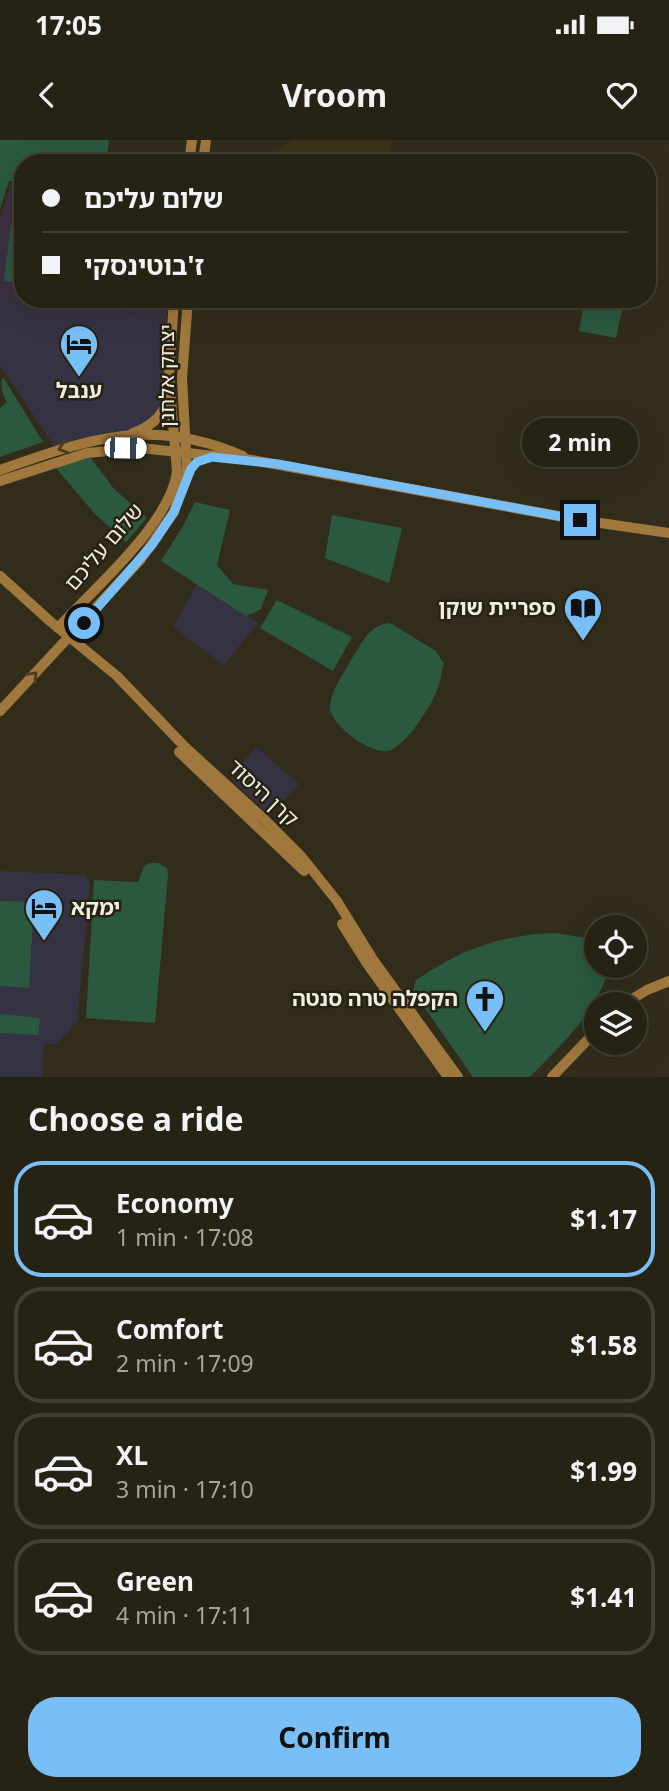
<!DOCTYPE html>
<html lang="en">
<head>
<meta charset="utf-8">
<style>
	body { margin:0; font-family:"Noto Sans","Noto Sans Hebrew",sans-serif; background:#2e2a1d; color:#f1f3f6; height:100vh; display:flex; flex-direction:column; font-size:26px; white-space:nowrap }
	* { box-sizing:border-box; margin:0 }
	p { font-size:23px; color:#a4a4a0 }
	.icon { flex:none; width:38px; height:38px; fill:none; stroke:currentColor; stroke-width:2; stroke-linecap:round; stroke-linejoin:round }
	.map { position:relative; height:937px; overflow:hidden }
	.drawer { display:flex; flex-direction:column; background:#262214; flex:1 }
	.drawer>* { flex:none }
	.top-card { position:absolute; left:14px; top:14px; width:642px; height:154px; border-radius:28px; box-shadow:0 7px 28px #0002,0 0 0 2px #423f34; display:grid; align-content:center; height:154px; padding:0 28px; background:#262214 }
	.buttons { position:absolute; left:584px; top:775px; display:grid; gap:14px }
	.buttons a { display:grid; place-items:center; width:63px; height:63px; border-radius:50%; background:#262214; box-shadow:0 7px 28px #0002,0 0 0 2px #423f34; font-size:35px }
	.end { position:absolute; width:32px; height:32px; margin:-16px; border:9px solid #78bff8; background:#111; box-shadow:0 0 0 4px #111 }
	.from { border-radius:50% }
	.bubble { position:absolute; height:49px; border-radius:24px; background:#262214; box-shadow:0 7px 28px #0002,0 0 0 2px #423f34; font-size:23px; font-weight:700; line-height:49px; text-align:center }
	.car { position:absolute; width:21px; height:42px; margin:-21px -10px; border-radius:9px; box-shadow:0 0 5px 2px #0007; background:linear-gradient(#fff 24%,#345 0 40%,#fff 0 76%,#345 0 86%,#fff 0) }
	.top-card b { display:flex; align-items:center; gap:24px; height:66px; font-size:26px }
	.top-card b+b { border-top:2px solid #423f34 }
	.top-card i { width:18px; height:18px; background:#f1f3f6 }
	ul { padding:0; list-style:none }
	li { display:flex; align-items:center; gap:21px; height:116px; margin:0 14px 10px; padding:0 14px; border:4px solid #423f34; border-radius:28px }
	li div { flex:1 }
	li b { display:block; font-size:26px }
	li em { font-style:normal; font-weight:700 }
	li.selected { border-color:#78bff8 }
	li>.icon { width:63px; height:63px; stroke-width:1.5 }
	h2 { padding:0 28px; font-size:32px; line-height:84px }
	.primary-button { display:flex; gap:14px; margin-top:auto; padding:14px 28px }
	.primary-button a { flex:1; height:80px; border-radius:28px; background:#78bff8; color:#111; font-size:28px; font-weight:700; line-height:80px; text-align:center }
	.status { display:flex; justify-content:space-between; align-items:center; height:49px; padding:0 35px; background:#262214; direction:ltr }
	.status svg { height:19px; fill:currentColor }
	header { display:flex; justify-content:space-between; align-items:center; height:91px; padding:0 28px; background:#262214; font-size:32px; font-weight:700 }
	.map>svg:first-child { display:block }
	.commercial { fill:#353243 }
	.built { fill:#3a3319 }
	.education { fill:#3b303f }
	.green { fill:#2b5940 }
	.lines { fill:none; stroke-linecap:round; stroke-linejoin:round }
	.secondary { stroke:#a0783d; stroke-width:10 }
	.oneway { stroke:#4c3d1e }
	.route { stroke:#78bff8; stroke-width:9 }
	.labels { text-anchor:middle; stroke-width:5; stroke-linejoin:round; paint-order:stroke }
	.street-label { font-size:21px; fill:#f0ede2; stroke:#282311 }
	.poi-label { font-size:21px; font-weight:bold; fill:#f0ede2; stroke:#282311; text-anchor:end }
</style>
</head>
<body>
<div class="status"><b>17:05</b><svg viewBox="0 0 49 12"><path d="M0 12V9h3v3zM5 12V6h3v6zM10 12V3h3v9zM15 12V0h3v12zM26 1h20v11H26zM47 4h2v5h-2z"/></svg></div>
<header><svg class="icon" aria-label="back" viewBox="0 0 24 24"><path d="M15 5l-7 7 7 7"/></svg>Vroom<svg class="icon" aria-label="heart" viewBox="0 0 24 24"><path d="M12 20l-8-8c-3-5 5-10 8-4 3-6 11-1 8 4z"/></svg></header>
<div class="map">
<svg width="669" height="937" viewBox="0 0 669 937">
	<rect width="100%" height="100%" fill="#322d1b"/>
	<g class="commercial">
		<polygon points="0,161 99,167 166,179 171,185 169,258 142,290 57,310 0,225"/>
		<polygon points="198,442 258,483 224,525 173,487"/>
		<polygon points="256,607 299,644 269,675 230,638"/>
		<polygon points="0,731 86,735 90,744 77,881 57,904 44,903 42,937 0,937"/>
	</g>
	<polygon class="built" points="295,0 392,0 389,23 271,23 272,12"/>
	<polygon class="education" points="11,43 23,44 23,159 168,159 166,179 99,167 0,161 0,79"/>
	<g class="green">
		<polygon points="0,0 109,0 106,23 23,23 23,42 9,41 0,69"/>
		<polygon points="11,85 23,86 23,143 4,141"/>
		<polygon points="585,159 615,159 622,170 616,198 579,191"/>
		<path d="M3 237 43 302 0 317V268L7 262C2 254 0 245 3 237Z"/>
		<polygon points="90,317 114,349 147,378 126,402 95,374 56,328"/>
		<polygon points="195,362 230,370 217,425 233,444 268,450 261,469 246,476 161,421 183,386"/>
		<polygon points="332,375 402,388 389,443 325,418"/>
		<polygon points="277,460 352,497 333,531 260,488"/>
		<path d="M390 483 436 511 444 524C442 530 441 538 439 545 434 562 406 607 388 611 371 615 327 583 330 565 332 548 345 531 353 517 363 500 370 485 390 483Z"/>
		<polygon points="150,723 158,723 167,728 168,735 155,883 86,878 94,740 138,742 144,727"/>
		<polygon points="0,761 34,762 29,848 0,846"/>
		<path d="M556 793 597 800V826H609C599 872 561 904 530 937H473L413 851 416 840C463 809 499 795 556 793Z"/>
		<polygon points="0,874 40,878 38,895 0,893"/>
	</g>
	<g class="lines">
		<g class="secondary">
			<polyline points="189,23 192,0"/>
			<polyline points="203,23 206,0"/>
			<path d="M133 293C150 287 161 278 168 260"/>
			<path d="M0 330C88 299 151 276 243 316"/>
			<polyline points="0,341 87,313 141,308 252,320 580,380 669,393"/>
			<polyline points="0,436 51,482 117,536 185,607 265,680 301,716 337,761 374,821 458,937"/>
			<path d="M58 488C94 448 170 384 177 332L169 236 174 159"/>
			<polyline points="0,571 141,419 174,372 187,330 182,238 188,159"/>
			<polyline points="179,612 304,731"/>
			<polyline points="342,784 368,825 448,937"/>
			<polyline points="624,864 647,850 669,841"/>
			<polyline points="552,937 597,890"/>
		</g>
	</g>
	<defs><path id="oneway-chevron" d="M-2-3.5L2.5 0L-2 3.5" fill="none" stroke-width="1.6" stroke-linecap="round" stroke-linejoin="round" transform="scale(1.75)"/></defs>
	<g class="oneway">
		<use href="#oneway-chevron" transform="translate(63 308) rotate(162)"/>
		<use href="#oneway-chevron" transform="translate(33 536) rotate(-47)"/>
	</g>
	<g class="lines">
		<polyline class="route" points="84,483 152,405 174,372 191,329 197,322 212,317 278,324 580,380"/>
	</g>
	<defs>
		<g id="hotel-pin" transform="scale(2.0125)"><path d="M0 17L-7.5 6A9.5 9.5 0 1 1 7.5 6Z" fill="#78bff8" stroke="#282311"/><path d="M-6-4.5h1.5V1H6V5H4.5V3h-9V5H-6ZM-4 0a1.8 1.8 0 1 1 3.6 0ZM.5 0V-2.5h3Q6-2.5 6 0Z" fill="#111"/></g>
		<g id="library-pin" transform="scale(2.0125)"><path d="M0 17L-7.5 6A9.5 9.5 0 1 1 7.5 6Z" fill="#78bff8" stroke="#282311"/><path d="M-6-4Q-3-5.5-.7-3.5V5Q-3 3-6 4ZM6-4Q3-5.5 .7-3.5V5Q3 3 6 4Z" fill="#111"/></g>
		<g id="church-pin" transform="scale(2.0125)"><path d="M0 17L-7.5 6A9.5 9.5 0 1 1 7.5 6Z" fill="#78bff8" stroke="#282311"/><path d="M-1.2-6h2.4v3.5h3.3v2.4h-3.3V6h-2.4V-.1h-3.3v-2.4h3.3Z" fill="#111"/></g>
	</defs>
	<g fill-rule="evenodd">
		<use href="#hotel-pin" x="79" y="204"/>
		<use href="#library-pin" x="583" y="468"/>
		<use href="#hotel-pin" x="44" y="768"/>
		<use href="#church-pin" x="485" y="859"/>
	</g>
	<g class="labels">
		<g class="street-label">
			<text transform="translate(167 236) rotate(-90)" y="7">יצחק אלחנן</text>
			<text transform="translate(104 407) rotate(-49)" y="7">שלום עליכם</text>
			<text transform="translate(263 653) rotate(43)" y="7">קרן היסוד</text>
		</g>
		<g class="poi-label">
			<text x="79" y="258" text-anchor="middle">ענבל</text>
			<text x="556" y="475">ספריית שוקן</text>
			<text x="71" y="775" text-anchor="start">ימקא</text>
			<text x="458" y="866">הקפלה טרה סנטה</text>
		</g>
	</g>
</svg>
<div class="buttons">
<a><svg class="icon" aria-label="locate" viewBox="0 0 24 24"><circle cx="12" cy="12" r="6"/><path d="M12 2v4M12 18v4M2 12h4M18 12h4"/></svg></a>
<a><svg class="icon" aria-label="layers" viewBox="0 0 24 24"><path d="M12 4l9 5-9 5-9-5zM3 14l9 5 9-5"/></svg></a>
</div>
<i class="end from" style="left:84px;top:483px"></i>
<i class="end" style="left:580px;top:380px"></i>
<div class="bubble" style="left:522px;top:278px;width:116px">2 min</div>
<i class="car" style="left:125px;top:308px;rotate:91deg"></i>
<div class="top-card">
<b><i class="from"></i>שלום עליכם</b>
<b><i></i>ז'בוטינסקי</b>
</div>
</div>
<section class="drawer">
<h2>Choose a ride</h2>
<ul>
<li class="selected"><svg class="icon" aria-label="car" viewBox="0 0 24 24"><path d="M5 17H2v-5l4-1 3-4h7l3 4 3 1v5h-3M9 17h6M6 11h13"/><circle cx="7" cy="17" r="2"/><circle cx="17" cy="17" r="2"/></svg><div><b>Economy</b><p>1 min · 17:08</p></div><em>$1.17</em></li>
<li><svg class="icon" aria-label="car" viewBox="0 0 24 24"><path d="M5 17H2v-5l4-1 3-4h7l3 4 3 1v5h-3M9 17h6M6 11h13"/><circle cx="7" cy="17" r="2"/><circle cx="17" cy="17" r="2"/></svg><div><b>Comfort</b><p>2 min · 17:09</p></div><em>$1.58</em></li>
<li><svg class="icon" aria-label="car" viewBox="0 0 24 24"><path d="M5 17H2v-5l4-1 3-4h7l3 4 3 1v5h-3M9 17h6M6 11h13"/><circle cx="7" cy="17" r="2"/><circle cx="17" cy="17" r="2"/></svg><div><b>XL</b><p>3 min · 17:10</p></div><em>$1.99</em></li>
<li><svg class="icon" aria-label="car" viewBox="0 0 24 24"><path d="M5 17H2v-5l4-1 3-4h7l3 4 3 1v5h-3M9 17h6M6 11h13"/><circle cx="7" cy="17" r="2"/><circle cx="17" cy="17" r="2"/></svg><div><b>Green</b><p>4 min · 17:11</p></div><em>$1.41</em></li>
</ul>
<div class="primary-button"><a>Confirm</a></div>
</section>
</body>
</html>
